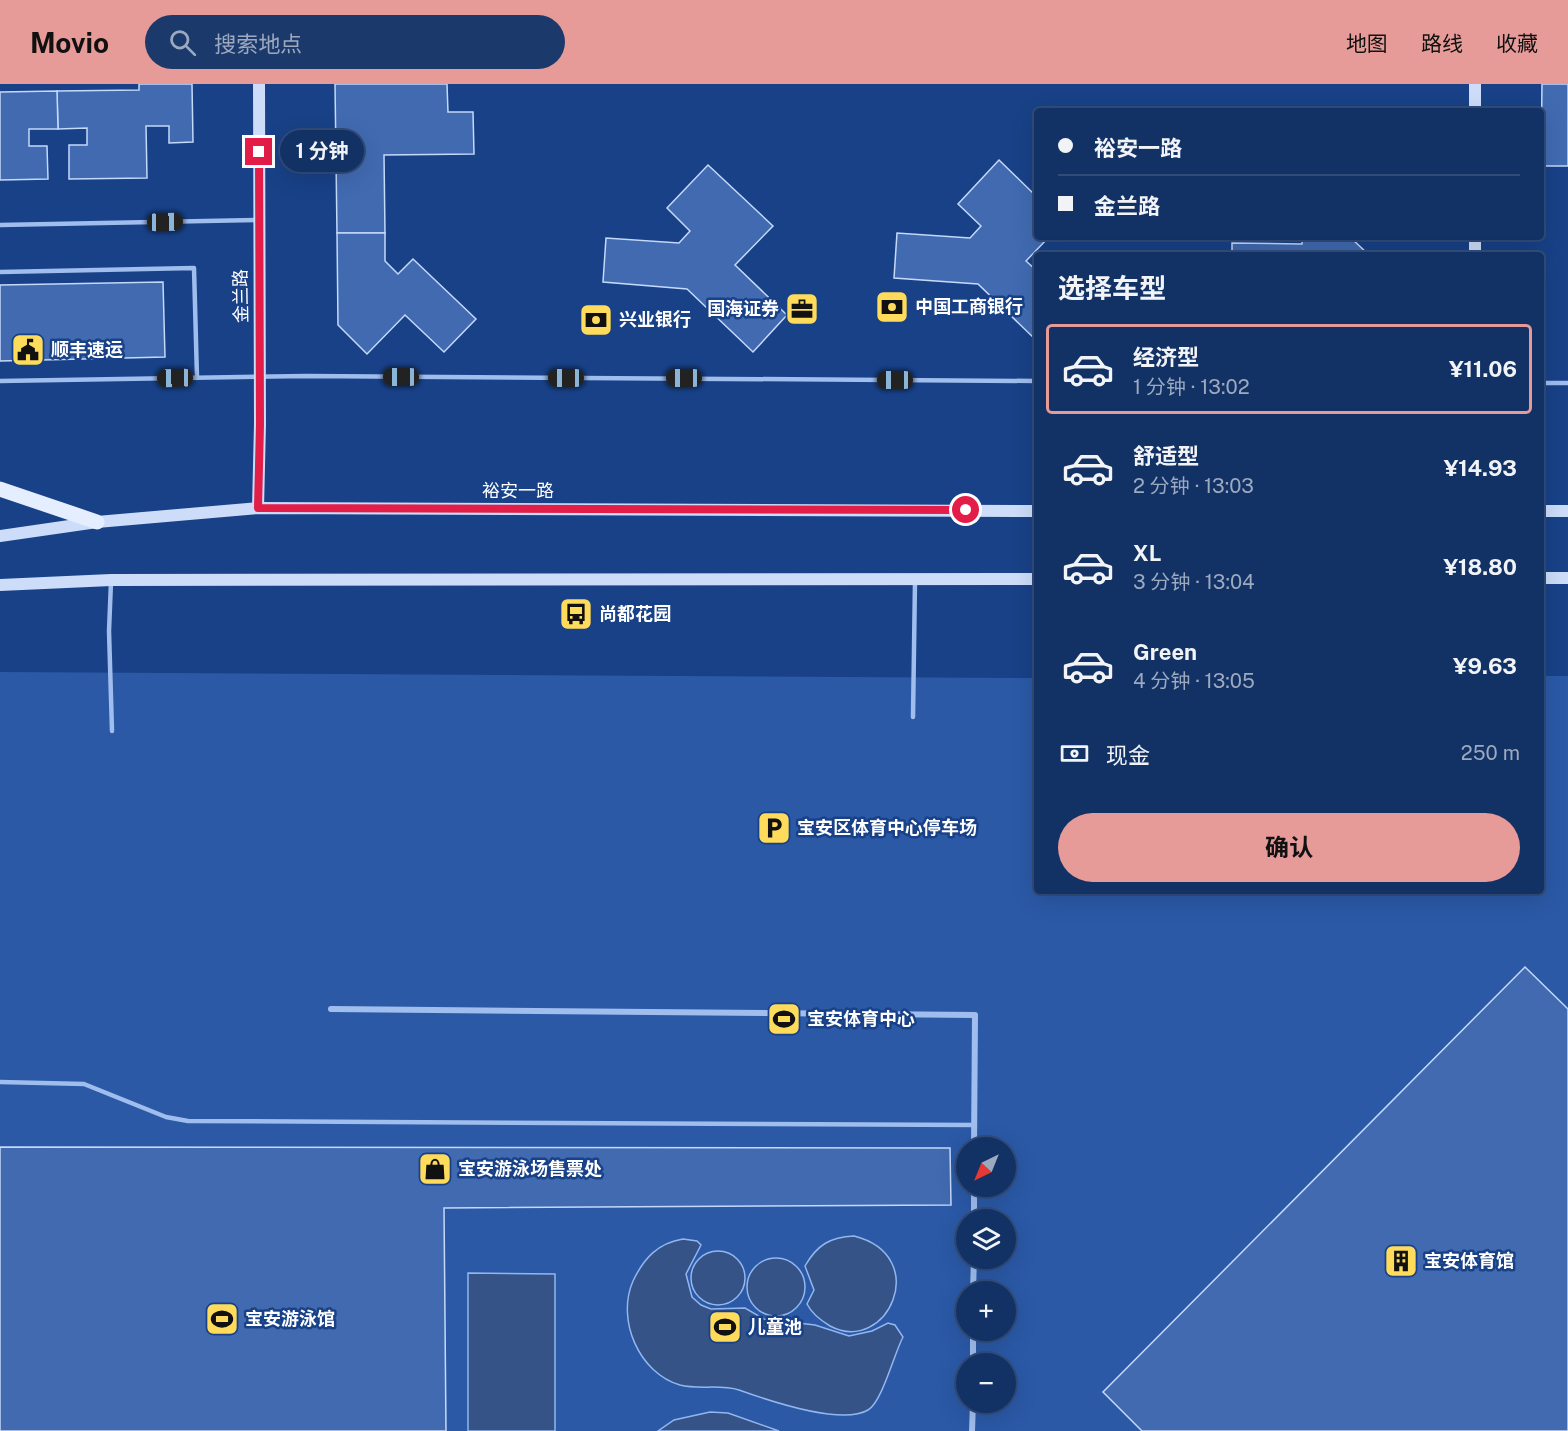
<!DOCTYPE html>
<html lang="zh">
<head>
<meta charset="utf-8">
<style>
	body { margin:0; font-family:"Public Sans","Noto Sans SC",sans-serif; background:#1b396b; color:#f1f3f6; height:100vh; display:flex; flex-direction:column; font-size:22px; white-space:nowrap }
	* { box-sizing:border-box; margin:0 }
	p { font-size:20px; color:#9ca9bf }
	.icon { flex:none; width:33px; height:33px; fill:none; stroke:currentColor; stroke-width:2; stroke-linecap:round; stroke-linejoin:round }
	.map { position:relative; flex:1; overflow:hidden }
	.sheet { position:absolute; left:1034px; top:168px; width:510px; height:642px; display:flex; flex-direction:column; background:#123165; border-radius:6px; box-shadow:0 6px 24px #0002,0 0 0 2px #314c79 }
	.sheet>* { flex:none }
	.top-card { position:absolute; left:1034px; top:24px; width:510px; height:132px; border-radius:6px; box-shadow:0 6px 24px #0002,0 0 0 2px #314c79; display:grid; align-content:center; height:132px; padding:0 24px; background:#123165 }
	.needle { width:39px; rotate:223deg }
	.fabs { position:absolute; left:956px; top:1053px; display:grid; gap:12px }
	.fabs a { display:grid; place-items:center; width:60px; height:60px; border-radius:50%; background:#123165; box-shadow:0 6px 24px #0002,0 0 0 2px #314c79; font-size:30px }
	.end { position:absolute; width:27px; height:27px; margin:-14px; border:8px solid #e11d48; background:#fff; box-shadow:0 0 0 3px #fff }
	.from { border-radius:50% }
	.bubble { position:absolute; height:42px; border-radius:21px; background:#123165; box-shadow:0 6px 24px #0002,0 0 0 2px #314c79; font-size:20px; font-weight:700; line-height:42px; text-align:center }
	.car { position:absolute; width:18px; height:36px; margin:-18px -9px; border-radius:8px; box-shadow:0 0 4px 2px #0007; background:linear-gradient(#222 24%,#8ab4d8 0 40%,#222 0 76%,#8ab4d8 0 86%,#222 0) }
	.top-card b { display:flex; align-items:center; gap:21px; height:57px; font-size:22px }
	.top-card b+b { border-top:2px solid #314c79 }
	.top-card i { width:15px; height:15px; background:#f1f3f6 }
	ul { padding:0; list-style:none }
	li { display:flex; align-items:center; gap:18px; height:90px; margin:0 12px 9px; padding:0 12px; border:3px solid transparent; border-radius:6px }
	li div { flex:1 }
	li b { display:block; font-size:22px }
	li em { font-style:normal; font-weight:700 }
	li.current { border-color:#e69b98 }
	li>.icon { width:54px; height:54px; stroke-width:1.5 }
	h2 { padding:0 24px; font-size:27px; line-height:72px }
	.pay { display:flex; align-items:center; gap:15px; height:66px; padding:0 24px; font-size:22px }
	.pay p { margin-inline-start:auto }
	.action { display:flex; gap:12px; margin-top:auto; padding:12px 24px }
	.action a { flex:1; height:69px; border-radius:36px; background:#e69b98; color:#111; font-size:24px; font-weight:700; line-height:69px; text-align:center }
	header { display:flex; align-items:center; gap:36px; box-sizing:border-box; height:84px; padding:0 30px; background:#e69b98; color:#111 }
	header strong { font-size:28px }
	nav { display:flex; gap:33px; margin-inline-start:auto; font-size:21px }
	.search { width:420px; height:54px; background:#1b396b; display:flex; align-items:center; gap:15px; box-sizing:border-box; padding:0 21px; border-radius:33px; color:#9ca9bf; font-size:22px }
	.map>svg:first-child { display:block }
	.green { fill:#2b59a6; fill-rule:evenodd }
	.water { fill:#355387; stroke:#92b7f0; stroke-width:1.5 }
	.building { fill:#416ab1; stroke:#c5d9fa; stroke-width:1.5 }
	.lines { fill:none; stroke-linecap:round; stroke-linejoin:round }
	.lane { stroke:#9fbded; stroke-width:4.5 }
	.street { stroke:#9fbded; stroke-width:6 }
	.secondary { stroke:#ccdcf9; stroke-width:12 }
	.primary { stroke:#e5eeff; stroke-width:15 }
	.route { stroke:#e11d48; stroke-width:8 }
	.labels { text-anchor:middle; stroke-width:5; stroke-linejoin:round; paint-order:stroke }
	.street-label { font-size:18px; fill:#fff; stroke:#184187 }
	.poi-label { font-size:18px; font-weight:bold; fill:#fff; stroke:#184187; text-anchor:start }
</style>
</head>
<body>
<header>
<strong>Movio</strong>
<div class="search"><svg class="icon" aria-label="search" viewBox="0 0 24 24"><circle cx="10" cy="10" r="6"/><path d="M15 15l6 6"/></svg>搜索地点</div>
<nav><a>地图</a><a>路线</a><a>收藏</a></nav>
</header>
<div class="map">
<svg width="1568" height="1347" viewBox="0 0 1568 1347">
	<rect width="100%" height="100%" fill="#184187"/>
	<path class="green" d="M0 588 1036 594V807H1540L1541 592H1568V1347H0ZM966 1064H1005V1102H966ZM966 1136H1005V1174H966ZM966 1208H1005V1246H966ZM966 1280H1005V1318H966Z"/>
	<g class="water">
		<path d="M854 1152C933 1172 887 1272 830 1242 820 1236 812 1230 807 1220L814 1206 805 1182C817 1161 830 1153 854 1152Z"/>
		<path d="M683 1155 697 1157 701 1161 686 1190 692 1213 701 1221 711 1225 745 1224 764 1235 815 1241 849 1252 872 1247 888 1239 895 1241 903 1253C894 1270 882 1318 868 1326 841 1342 767 1316 739 1306 720 1300 699 1306 680 1301 639 1289 616 1236 633 1197 644 1174 658 1159 683 1155Z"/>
		<circle cx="718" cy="1194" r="27"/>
		<circle cx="776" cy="1203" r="29"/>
		<polygon points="468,1189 555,1190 555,1347 468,1347"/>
		<polygon points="710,1328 728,1329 779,1347 658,1347 674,1336"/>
	</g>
	<g class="building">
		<polygon points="139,0 192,0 193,58 169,59 169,42 146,42 147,94 69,95 69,61 87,61 87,44 58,45 57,7 139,6"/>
		<polygon points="335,0 447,0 448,28 473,28 474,70 384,71 385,149 337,149"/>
		<polygon points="1542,0 1568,0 1568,82 1541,82"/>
		<polygon points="57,7 58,45 29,45 29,62 47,62 48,95 0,96 0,8"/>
		<polygon points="999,76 1036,112 1036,153 1049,153 1026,177 1036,186 1036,256 978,200 894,194 897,149 970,154 981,142 958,120"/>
		<polygon points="708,81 773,142 735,181 787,231 753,268 687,205 603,198 606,154 679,159 690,147 667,124"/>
		<polygon points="337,149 385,149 385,177 398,190 413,175 476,235 444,268 405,231 367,270 338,241"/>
		<polygon points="1302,153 1350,153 1369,171 1232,171 1232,159 1302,160"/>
		<polygon points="163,198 165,273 0,277 0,201"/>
		<polygon points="1525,883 1568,925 1568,1347 1142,1347 1103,1308"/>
		<polygon points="0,1063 950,1064 951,1121 444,1124 446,1347 0,1347"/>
	</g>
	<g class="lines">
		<g class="lane">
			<polyline points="0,141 259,136"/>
			<polyline points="0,188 194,184 197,294"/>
			<polyline points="0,297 307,292 1036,297"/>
			<polyline points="1540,299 1568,299"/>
			<polyline points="111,498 109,547 112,647"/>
			<polyline points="913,633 915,497"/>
			<polyline points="0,998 84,1000 166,1033 188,1037 975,1041"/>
		</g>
		<g class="street">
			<polyline points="331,925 975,931 974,1064"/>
			<polyline points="974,1136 974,1102"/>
			<polyline points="973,1208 974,1174"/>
			<polyline points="973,1280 973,1246"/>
			<polyline points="972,1347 973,1318"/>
		</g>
		<g class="secondary">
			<polyline points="1475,27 1475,0"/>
			<polyline points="1475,171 1475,153"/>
			<polyline points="258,424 260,340 259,0"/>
			<polyline points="1540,427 1568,427"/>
			<polyline points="0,452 97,438 258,424 1036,427"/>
			<polyline points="1540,494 1568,494"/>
			<polyline points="0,501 111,496 1036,495"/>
		</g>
		<polyline class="primary" points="0,405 97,438"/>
	</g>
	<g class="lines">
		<polyline class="route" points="259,68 260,340 258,424 966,426"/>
	</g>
	<defs>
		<g id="bank-square" transform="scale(1.725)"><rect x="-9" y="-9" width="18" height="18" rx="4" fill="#ffdb5b" stroke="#184187"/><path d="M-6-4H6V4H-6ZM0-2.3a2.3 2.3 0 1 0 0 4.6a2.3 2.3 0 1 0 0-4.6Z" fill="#111"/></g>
		<g id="office-square" transform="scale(1.725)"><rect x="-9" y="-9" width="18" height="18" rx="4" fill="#ffdb5b" stroke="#184187"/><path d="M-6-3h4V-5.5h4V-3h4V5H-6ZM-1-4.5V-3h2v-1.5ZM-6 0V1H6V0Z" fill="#111"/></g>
		<g id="civic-square" transform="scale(1.725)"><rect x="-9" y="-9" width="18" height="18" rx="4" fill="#ffdb5b" stroke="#184187"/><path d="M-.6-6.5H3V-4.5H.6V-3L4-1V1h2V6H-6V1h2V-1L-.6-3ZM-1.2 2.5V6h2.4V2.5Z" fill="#111"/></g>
		<g id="bus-square" transform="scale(1.725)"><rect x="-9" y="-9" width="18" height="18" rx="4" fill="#ffdb5b" stroke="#184187"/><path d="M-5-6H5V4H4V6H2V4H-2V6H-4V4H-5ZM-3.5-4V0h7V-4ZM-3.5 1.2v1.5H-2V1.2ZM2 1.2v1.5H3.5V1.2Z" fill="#111"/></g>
		<g id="parking-square" transform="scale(1.725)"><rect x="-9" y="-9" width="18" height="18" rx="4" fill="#ffdb5b" stroke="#184187"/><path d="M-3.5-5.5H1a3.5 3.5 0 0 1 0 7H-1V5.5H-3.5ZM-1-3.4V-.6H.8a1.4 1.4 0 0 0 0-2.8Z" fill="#111"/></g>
		<g id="stadium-square" transform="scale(1.725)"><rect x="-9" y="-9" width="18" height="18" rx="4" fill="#ffdb5b" stroke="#184187"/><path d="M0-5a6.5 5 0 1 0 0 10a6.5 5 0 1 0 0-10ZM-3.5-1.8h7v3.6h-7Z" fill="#111"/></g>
		<g id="shop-square" transform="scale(1.725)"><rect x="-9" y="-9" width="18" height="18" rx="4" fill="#ffdb5b" stroke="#184187"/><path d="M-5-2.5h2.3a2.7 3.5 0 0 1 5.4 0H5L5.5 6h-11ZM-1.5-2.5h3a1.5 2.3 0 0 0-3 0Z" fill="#111"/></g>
		<g id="building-square" transform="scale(1.725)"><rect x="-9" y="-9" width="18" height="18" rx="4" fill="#ffdb5b" stroke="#184187"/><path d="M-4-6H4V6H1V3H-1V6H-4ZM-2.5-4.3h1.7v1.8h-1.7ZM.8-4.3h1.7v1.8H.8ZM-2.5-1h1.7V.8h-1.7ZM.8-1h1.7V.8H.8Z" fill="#111"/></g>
	</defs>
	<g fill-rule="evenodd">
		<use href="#bank-square" x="892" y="223"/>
		<use href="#office-square" x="802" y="225"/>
		<use href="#bank-square" x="596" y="236"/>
		<use href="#civic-square" x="28" y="266"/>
		<use href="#bus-square" x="576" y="530"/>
		<use href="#parking-square" x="774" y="744"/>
		<use href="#stadium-square" x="784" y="935"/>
		<use href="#shop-square" x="435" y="1085"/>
		<use href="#building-square" x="1401" y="1177"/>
		<use href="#stadium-square" x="222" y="1235"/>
		<use href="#stadium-square" x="725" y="1243"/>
	</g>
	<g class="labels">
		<g class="street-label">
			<text transform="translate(241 212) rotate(-91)" y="6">金兰路</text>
			<text x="518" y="413">裕安一路</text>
		</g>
		<g class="poi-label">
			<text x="915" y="229">中国工商银行</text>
			<text x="779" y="231" text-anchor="end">国海证券</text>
			<text x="619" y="242">兴业银行</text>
			<text x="51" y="272">顺丰速运</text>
			<text x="599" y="536">尚都花园</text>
			<text x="797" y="750">宝安区体育中心停车场</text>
			<text x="807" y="941">宝安体育中心</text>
			<text x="458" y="1091">宝安游泳场售票处</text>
			<text x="1424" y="1183">宝安体育馆</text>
			<text x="245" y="1241">宝安游泳馆</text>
			<text x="748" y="1249">儿童池</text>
		</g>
	</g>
</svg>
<div class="fabs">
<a><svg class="needle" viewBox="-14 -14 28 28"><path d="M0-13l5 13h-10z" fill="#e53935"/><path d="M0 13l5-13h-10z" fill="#9ca9bf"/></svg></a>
<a><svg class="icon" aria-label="layers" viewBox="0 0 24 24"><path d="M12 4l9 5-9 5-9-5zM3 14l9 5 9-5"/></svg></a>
<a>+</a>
<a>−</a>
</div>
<i class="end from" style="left:966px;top:426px"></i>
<i class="end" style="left:259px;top:68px"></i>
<div class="bubble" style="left:280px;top:46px;width:84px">1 分钟</div>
<i class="car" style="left:165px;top:138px;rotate:89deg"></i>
<i class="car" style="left:401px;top:293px;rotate:270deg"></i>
<i class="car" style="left:175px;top:294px;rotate:269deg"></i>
<i class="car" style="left:566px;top:294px;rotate:270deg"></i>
<i class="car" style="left:684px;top:294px;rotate:270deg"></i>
<i class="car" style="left:895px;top:296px;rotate:270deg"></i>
<div class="top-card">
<b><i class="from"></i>裕安一路</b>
<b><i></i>金兰路</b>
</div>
<section class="sheet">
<h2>选择车型</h2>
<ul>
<li class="current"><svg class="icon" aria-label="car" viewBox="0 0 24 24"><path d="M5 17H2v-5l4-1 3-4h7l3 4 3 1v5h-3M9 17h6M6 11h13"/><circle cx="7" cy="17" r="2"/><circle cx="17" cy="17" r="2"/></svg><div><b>经济型</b><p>1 分钟 · 13:02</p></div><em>¥11.06</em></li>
<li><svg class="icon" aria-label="car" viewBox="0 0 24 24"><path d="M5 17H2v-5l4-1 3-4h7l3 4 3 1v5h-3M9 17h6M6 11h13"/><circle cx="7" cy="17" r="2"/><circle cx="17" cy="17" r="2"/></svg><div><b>舒适型</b><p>2 分钟 · 13:03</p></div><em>¥14.93</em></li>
<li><svg class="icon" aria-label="car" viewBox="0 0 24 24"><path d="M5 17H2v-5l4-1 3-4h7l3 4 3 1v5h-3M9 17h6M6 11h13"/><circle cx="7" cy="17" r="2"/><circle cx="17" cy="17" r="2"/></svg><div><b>XL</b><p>3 分钟 · 13:04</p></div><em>¥18.80</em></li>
<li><svg class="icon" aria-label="car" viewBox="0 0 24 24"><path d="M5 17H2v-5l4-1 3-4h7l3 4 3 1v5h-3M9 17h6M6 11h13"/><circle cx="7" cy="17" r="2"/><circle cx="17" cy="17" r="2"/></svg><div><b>Green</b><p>4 分钟 · 13:05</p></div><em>¥9.63</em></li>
</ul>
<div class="pay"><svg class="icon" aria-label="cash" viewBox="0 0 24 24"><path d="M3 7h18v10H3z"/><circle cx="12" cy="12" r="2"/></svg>现金<p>250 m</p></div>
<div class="action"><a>确认</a></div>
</section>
</div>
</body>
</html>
